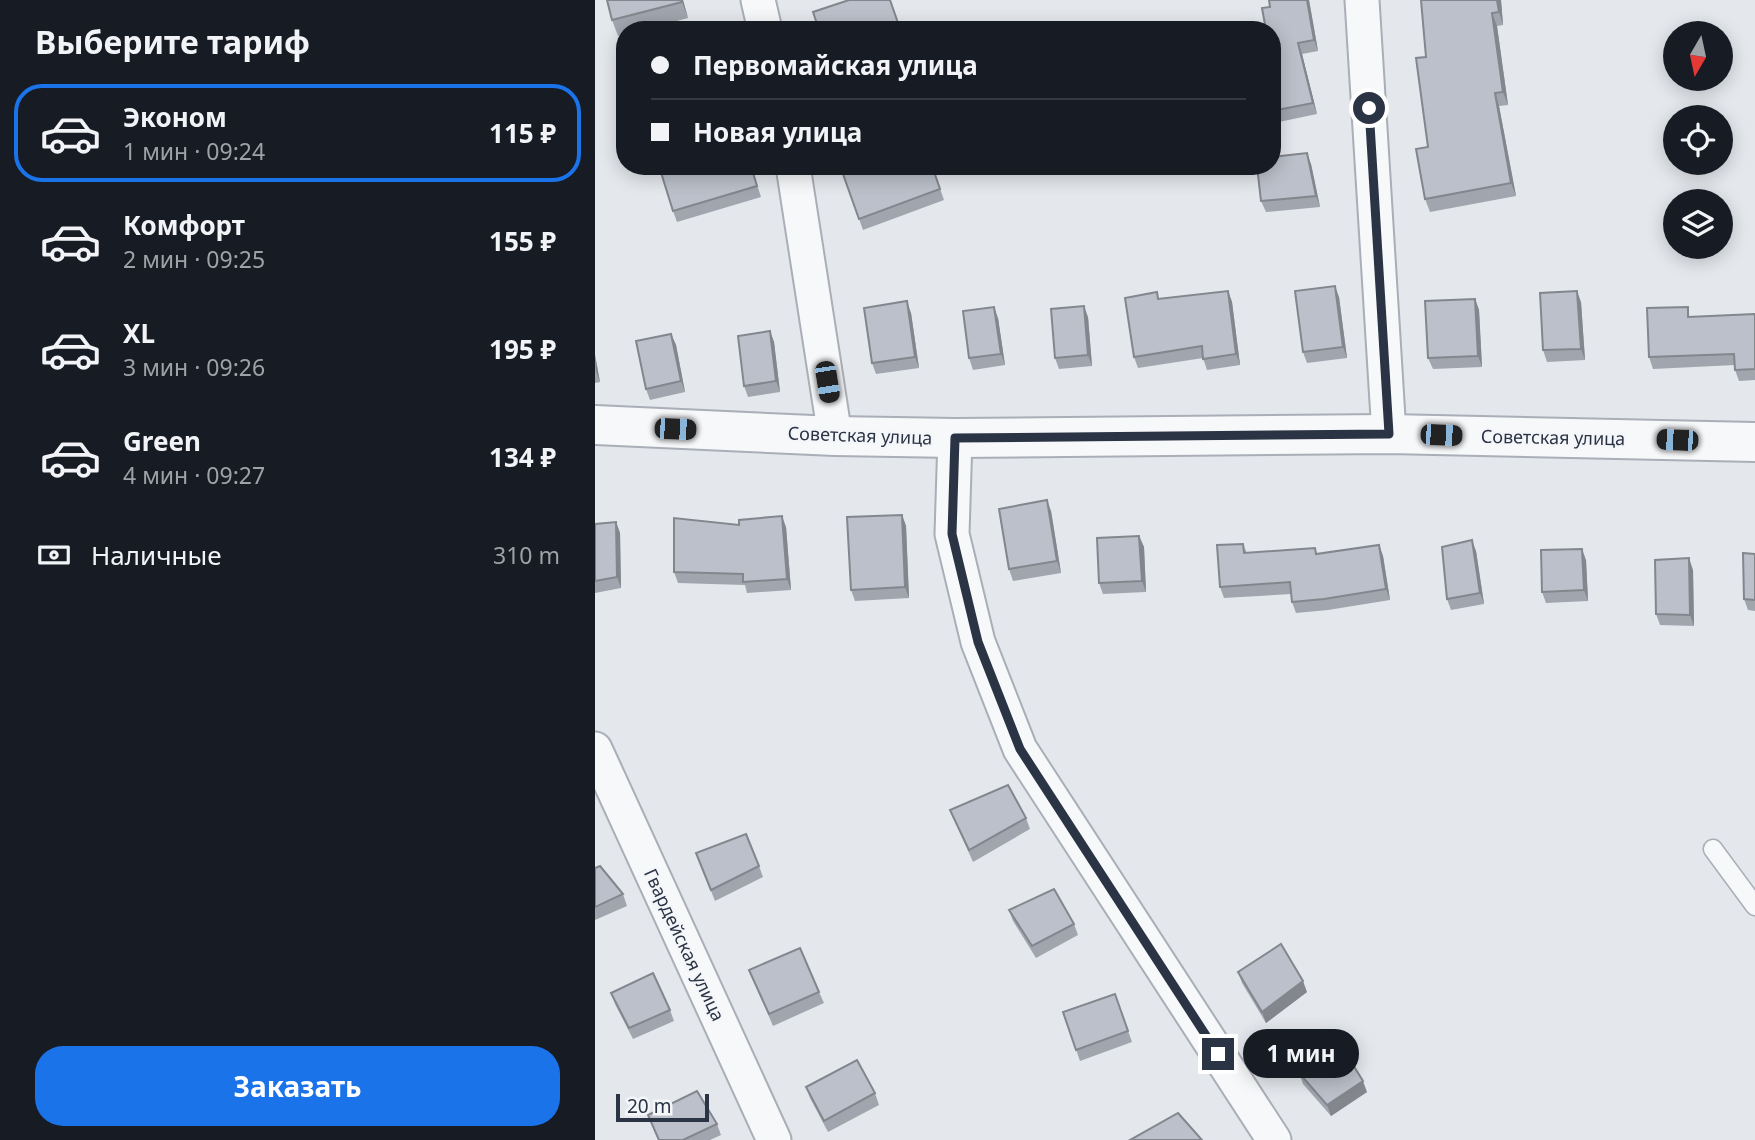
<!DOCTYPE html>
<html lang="ru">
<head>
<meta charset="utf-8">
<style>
	body { margin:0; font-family:"Noto Sans",sans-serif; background:#20242c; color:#f1f3f6; height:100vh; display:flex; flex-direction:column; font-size:26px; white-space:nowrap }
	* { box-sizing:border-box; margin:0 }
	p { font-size:23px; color:#9ea1a6 }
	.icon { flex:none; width:38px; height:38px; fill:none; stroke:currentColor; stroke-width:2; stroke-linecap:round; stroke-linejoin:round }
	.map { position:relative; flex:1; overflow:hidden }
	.panel { display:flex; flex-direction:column; background:#171b24; width:595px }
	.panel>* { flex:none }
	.top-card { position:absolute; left:21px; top:21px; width:665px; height:154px; border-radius:28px; box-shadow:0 4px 18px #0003; display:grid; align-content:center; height:154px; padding:0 35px; background:#171b24 }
	.needle { width:46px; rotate:189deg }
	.fabs { position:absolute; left:1068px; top:21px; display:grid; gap:14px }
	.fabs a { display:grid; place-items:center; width:70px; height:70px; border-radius:50%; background:#171b24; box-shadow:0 4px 18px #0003; font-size:35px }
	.scale { position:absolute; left:21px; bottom:18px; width:93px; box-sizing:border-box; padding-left:7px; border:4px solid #2b3445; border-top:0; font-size:19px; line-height:24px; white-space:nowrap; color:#2b3445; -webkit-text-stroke:5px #f4f6f9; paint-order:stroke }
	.end { position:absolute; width:32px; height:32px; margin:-16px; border:9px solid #2b3445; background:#fff; box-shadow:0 0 0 4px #fff }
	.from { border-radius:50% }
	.bubble { position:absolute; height:49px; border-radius:24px; background:#171b24; box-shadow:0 4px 18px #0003; font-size:23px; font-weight:700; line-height:49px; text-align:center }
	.car { position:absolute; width:21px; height:42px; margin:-21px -10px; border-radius:9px; box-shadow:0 0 5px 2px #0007; background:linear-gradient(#222 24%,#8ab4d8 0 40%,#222 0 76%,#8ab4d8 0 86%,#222 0) }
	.top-card b { display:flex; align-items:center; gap:24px; height:66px; font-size:26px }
	.top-card b+b { border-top:2px solid #363941 }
	.top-card i { width:18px; height:18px; background:#f1f3f6 }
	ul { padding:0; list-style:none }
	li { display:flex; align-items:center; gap:21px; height:98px; margin:0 14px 10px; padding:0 21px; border:4px solid transparent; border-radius:28px }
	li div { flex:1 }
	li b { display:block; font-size:26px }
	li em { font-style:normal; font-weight:700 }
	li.on { border-color:#1a73e8 }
	li>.icon { width:63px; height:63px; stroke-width:1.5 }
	h2 { padding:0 35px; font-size:32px; line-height:84px }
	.pay { display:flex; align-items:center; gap:18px; height:77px; padding:0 35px; font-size:26px }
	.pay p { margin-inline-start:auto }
	.action { display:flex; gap:14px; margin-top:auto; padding:14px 35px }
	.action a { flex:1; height:80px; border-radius:28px; background:#1a73e8; color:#fff; font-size:28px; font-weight:700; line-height:80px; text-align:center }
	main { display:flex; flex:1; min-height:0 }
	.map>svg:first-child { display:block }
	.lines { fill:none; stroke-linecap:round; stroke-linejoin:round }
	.service-casing { stroke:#a9aeb7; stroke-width:21 }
	.minor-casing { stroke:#a9aeb7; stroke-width:37 }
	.tertiary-casing { stroke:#a9aeb7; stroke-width:42 }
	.service { stroke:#f7f8fa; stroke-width:18 }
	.minor { stroke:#f7f8fa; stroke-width:33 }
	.tertiary { stroke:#f7f8fa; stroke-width:38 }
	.wall { fill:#a1a5ae }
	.shaded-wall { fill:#83868d }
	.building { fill:#bbc0ca; stroke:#83868d; stroke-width:2 }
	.route { stroke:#2b3445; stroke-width:9 }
	.labels { text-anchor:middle; stroke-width:5; stroke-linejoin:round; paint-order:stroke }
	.street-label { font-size:18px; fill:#2b3445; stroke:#f4f6f9 }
</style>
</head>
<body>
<main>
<section class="panel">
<h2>Выберите тариф</h2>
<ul>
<li class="on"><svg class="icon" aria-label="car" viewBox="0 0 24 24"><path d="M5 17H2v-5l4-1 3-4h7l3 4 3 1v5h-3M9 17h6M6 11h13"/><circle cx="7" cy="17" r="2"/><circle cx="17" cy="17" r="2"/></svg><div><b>Эконом</b><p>1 мин · 09:24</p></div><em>115 ₽</em></li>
<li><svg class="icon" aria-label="car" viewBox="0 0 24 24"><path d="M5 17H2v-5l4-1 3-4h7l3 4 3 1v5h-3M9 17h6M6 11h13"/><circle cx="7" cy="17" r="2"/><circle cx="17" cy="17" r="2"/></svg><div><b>Комфорт</b><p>2 мин · 09:25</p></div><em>155 ₽</em></li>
<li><svg class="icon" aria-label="car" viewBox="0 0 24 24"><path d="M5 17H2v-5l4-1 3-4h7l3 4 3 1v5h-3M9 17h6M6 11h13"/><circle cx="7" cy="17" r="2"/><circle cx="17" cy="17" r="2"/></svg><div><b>XL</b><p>3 мин · 09:26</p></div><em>195 ₽</em></li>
<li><svg class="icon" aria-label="car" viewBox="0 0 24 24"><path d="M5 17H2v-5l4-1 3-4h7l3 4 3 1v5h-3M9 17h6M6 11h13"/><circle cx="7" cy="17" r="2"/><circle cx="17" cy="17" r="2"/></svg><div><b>Green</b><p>4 мин · 09:27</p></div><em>134 ₽</em></li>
</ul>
<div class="pay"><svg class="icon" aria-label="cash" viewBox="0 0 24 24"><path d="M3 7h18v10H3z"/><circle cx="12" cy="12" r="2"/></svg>Наличные<p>310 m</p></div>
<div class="action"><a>Заказать</a></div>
</section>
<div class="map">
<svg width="1160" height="1140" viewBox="0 0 1160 1140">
	<rect width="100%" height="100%" fill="#e4e7ec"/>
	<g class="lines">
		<g class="service-casing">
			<polyline id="service" points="1118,849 1160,906"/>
		</g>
		<g class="minor-casing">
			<g id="minor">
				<polyline points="163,0 170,30"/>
				<polyline points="767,0 794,434"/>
				<polyline points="198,166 240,436"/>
				<polyline points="360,438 357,534 383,642 425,749 679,1140"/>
				<polyline points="0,749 179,1140"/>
			</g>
		</g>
		<g class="tertiary-casing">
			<polyline id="tertiary" points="0,425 240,436 360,438 794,434 1160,442"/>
		</g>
		<use href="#service" class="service"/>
		<use href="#minor" class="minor"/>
		<use href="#tertiary" class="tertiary"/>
	</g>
	<g class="wall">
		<polygon points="88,0 93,18 48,30 30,30 30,35 23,36 17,20"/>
		<polygon points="295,0 305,30 224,30"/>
		<polygon points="714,0 723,51 707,54 722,114 679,123 677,119 677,75"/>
		<polygon points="906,0 908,25 902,26 913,105 904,106 921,196 835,212 830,199 833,147 831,57"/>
		<polygon points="716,164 725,207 671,212 666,201"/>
		<polygon points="156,166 166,197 82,222 78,211"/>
		<polygon points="337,166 349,200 268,230 248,174"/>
		<polygon points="633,291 637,302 645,365 612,370 608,358 543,368 539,357 565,299"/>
		<polygon points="744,297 752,358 712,363 708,352"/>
		<polygon points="880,299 884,310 887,367 838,369 833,358"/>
		<polygon points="986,302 990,360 952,362 948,350"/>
		<polygon points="316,313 324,368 281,374 277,363"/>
		<polygon points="1160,314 1160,380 1144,381 1140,370 1140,365 1058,369 1054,357 1096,317"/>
		<polygon points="493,317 497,366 464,369 460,358"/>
		<polygon points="403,318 410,365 378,370 374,358"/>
		<polygon points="175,331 179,342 185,392 153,397 149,386"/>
		<polygon points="76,334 81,345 90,392 55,400 51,389"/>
		<polygon points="0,355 5,382 0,383"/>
		<polygon points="456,511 466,573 418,581 414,569"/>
		<polygon points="307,515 311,526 314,598 260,601 256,590"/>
		<polygon points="21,522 25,533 26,588 0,593 0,524"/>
		<polygon points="144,525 191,527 196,590 152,593 150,585 83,583 79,572"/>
		<polygon points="544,536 549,547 551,592 508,594 504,583"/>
		<polygon points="648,544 652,553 722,554 784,545 788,556 795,600 733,610 701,613 697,602 696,594 629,598 625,587"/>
		<polygon points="881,551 889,604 856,610 852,599"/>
		<polygon points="1160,554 1160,611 1153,610 1149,599"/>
		<polygon points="991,560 993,601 951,603 947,592"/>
		<polygon points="1098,570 1099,626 1065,625 1061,614"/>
		<polygon points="355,810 431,818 435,829 378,862"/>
		<polygon points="101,853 164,866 168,877 120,901"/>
		<polygon points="0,868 28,894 32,906 0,920"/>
		<polygon points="414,910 479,924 483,935 441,958 418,921"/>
		<polygon points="154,970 224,992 229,1003 178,1026"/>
		<polygon points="643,972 712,992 671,1023 647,983"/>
		<polygon points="16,993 75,1010 79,1021 38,1039 20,1004"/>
		<polygon points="520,994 537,1042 485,1061 468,1012"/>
		<polygon points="704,1073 772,1092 736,1116 708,1084"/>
		<polygon points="211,1087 280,1093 284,1105 233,1132 215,1098"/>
		<polygon points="53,1116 122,1124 126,1135 115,1140 63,1140"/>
	</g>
	<g class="shaded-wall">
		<polygon points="86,0 88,0 93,18 87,2"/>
		<polygon points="712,0 714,0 723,51 719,40"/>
		<polygon points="902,0 906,0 908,25 904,12"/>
		<polygon points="897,13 902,26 913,105 908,92"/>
		<polygon points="703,43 707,54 722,114 718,103"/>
		<polygon points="900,93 904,106 921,196 916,183"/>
		<polygon points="712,153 716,164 725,207 721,196"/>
		<polygon points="740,286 744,297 752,358 748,347"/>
		<polygon points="633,291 637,302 645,365 641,354"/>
		<polygon points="982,291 986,302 990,360 986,349"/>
		<polygon points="880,299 884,310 887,367 883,356"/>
		<polygon points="312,301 316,313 324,368 320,357"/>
		<polygon points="489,306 493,317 497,366 493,355"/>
		<polygon points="399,307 403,318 410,365 406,354"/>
		<polygon points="175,331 179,342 185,392 181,381"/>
		<polygon points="76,334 81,345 90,392 86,381"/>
		<polygon points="0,355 5,382 1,371"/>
		<polygon points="452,500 456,511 466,573 462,561"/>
		<polygon points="307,515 311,526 314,598 310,587"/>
		<polygon points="187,516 191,527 196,590 192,579"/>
		<polygon points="21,522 25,533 26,588 22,577"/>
		<polygon points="544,536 549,547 551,592 547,581"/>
		<polygon points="877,540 881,551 889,604 885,593"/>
		<polygon points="784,545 788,556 795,600 791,589"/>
		<polygon points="987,549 991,560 993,601 989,590"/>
		<polygon points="1094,558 1098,570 1099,626 1095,615"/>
		<polygon points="708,981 712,992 671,1023 667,1012"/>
		<polygon points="768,1081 772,1092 736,1116 732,1105"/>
	</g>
	<g class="building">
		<polygon points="12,0 86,0 87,2 17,20"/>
		<polygon points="254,0 295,0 303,23 292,27 293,30 224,30 218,12"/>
		<polygon points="674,0 712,0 719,40 703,43 718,103 677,111 677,75 678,74 677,68 677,30 671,30 667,8 675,7"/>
		<polygon points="826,0 902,0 904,12 897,13 908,92 900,93 916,183 830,199 821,149 833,147 821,58 831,57"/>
		<polygon points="712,153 721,196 666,201 662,166 677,166 677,157"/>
		<polygon points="64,166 156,166 162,186 78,211"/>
		<polygon points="271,166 337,166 345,189 264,219 248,174"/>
		<polygon points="740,286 748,347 708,352 700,291"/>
		<polygon points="633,291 641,354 608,359 607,346 539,357 530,298 562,292 563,299"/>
		<polygon points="982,291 986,349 948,350 945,293"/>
		<polygon points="880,299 883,356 833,358 830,301"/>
		<polygon points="312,301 320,357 277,363 269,308"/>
		<polygon points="489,306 493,355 460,358 456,309"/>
		<polygon points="399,307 406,354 374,358 368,311"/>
		<polygon points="1093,307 1093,317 1160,314 1160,369 1140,370 1139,354 1054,357 1052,308"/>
		<polygon points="175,331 181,381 149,386 143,336"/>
		<polygon points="76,334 86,381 51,389 41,341"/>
		<polygon points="452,500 462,561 414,569 404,509"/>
		<polygon points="307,515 310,587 256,590 252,517"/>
		<polygon points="187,516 192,579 148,582 148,574 79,572 79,518 144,525 144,520"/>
		<polygon points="21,522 22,577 0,581 0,524"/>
		<polygon points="544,536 547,581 504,583 502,538"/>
		<polygon points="877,540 885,593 852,599 847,547"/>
		<polygon points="648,544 649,553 720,548 721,554 784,545 791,589 729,599 697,602 695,582 625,587 622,545"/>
		<polygon points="987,549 989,590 947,592 946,550"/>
		<polygon points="1148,553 1160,554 1160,600 1149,599"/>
		<polygon points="1094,558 1095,615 1061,614 1060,560"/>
		<polygon points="413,785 431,818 374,850 355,810"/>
		<polygon points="151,834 164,866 116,890 101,853"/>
		<polygon points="5,866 28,894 0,907 0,868"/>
		<polygon points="459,889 479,924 437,946 414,910"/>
		<polygon points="686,944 708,981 667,1012 643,972"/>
		<polygon points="205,948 224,992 174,1014 154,970"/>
		<polygon points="58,973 75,1010 34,1028 16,993"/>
		<polygon points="520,994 533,1031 481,1050 468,1012"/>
		<polygon points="745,1044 768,1081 732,1105 704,1073"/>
		<polygon points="262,1060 280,1093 229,1121 211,1087"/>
		<polygon points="102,1091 122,1124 88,1140 64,1140 53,1115"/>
		<polygon points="583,1113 607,1140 535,1140"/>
	</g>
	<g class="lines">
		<polyline class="route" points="623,1054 425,749 383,642 357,534 360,438 794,434 774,108"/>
	</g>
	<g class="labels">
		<g class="street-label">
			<text transform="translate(265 436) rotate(2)" y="6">Советская улица</text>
			<text transform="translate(958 438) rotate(1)" y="6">Советская улица</text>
			<text transform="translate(89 945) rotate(65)" y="6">Гвардейская улица</text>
		</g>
	</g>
</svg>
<div class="fabs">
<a><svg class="needle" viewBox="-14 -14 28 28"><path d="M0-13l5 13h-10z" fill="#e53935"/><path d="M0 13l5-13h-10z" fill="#9ea1a6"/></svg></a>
<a><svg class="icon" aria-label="locate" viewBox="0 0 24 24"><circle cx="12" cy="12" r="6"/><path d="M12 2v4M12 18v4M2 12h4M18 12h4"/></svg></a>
<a><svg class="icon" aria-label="layers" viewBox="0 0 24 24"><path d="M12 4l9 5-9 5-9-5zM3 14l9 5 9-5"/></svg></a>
</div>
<div class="scale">20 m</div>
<i class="end from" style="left:774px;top:108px"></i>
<i class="end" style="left:623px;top:1054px"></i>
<div class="bubble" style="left:648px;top:1029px;width:116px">1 мин</div>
<i class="car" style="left:232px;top:382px;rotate:171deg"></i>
<i class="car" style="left:80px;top:429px;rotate:92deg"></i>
<i class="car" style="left:846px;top:435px;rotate:92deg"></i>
<i class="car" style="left:1082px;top:440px;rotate:272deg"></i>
<div class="top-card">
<b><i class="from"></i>Первомайская улица</b>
<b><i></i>Новая улица</b>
</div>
</div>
</main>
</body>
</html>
